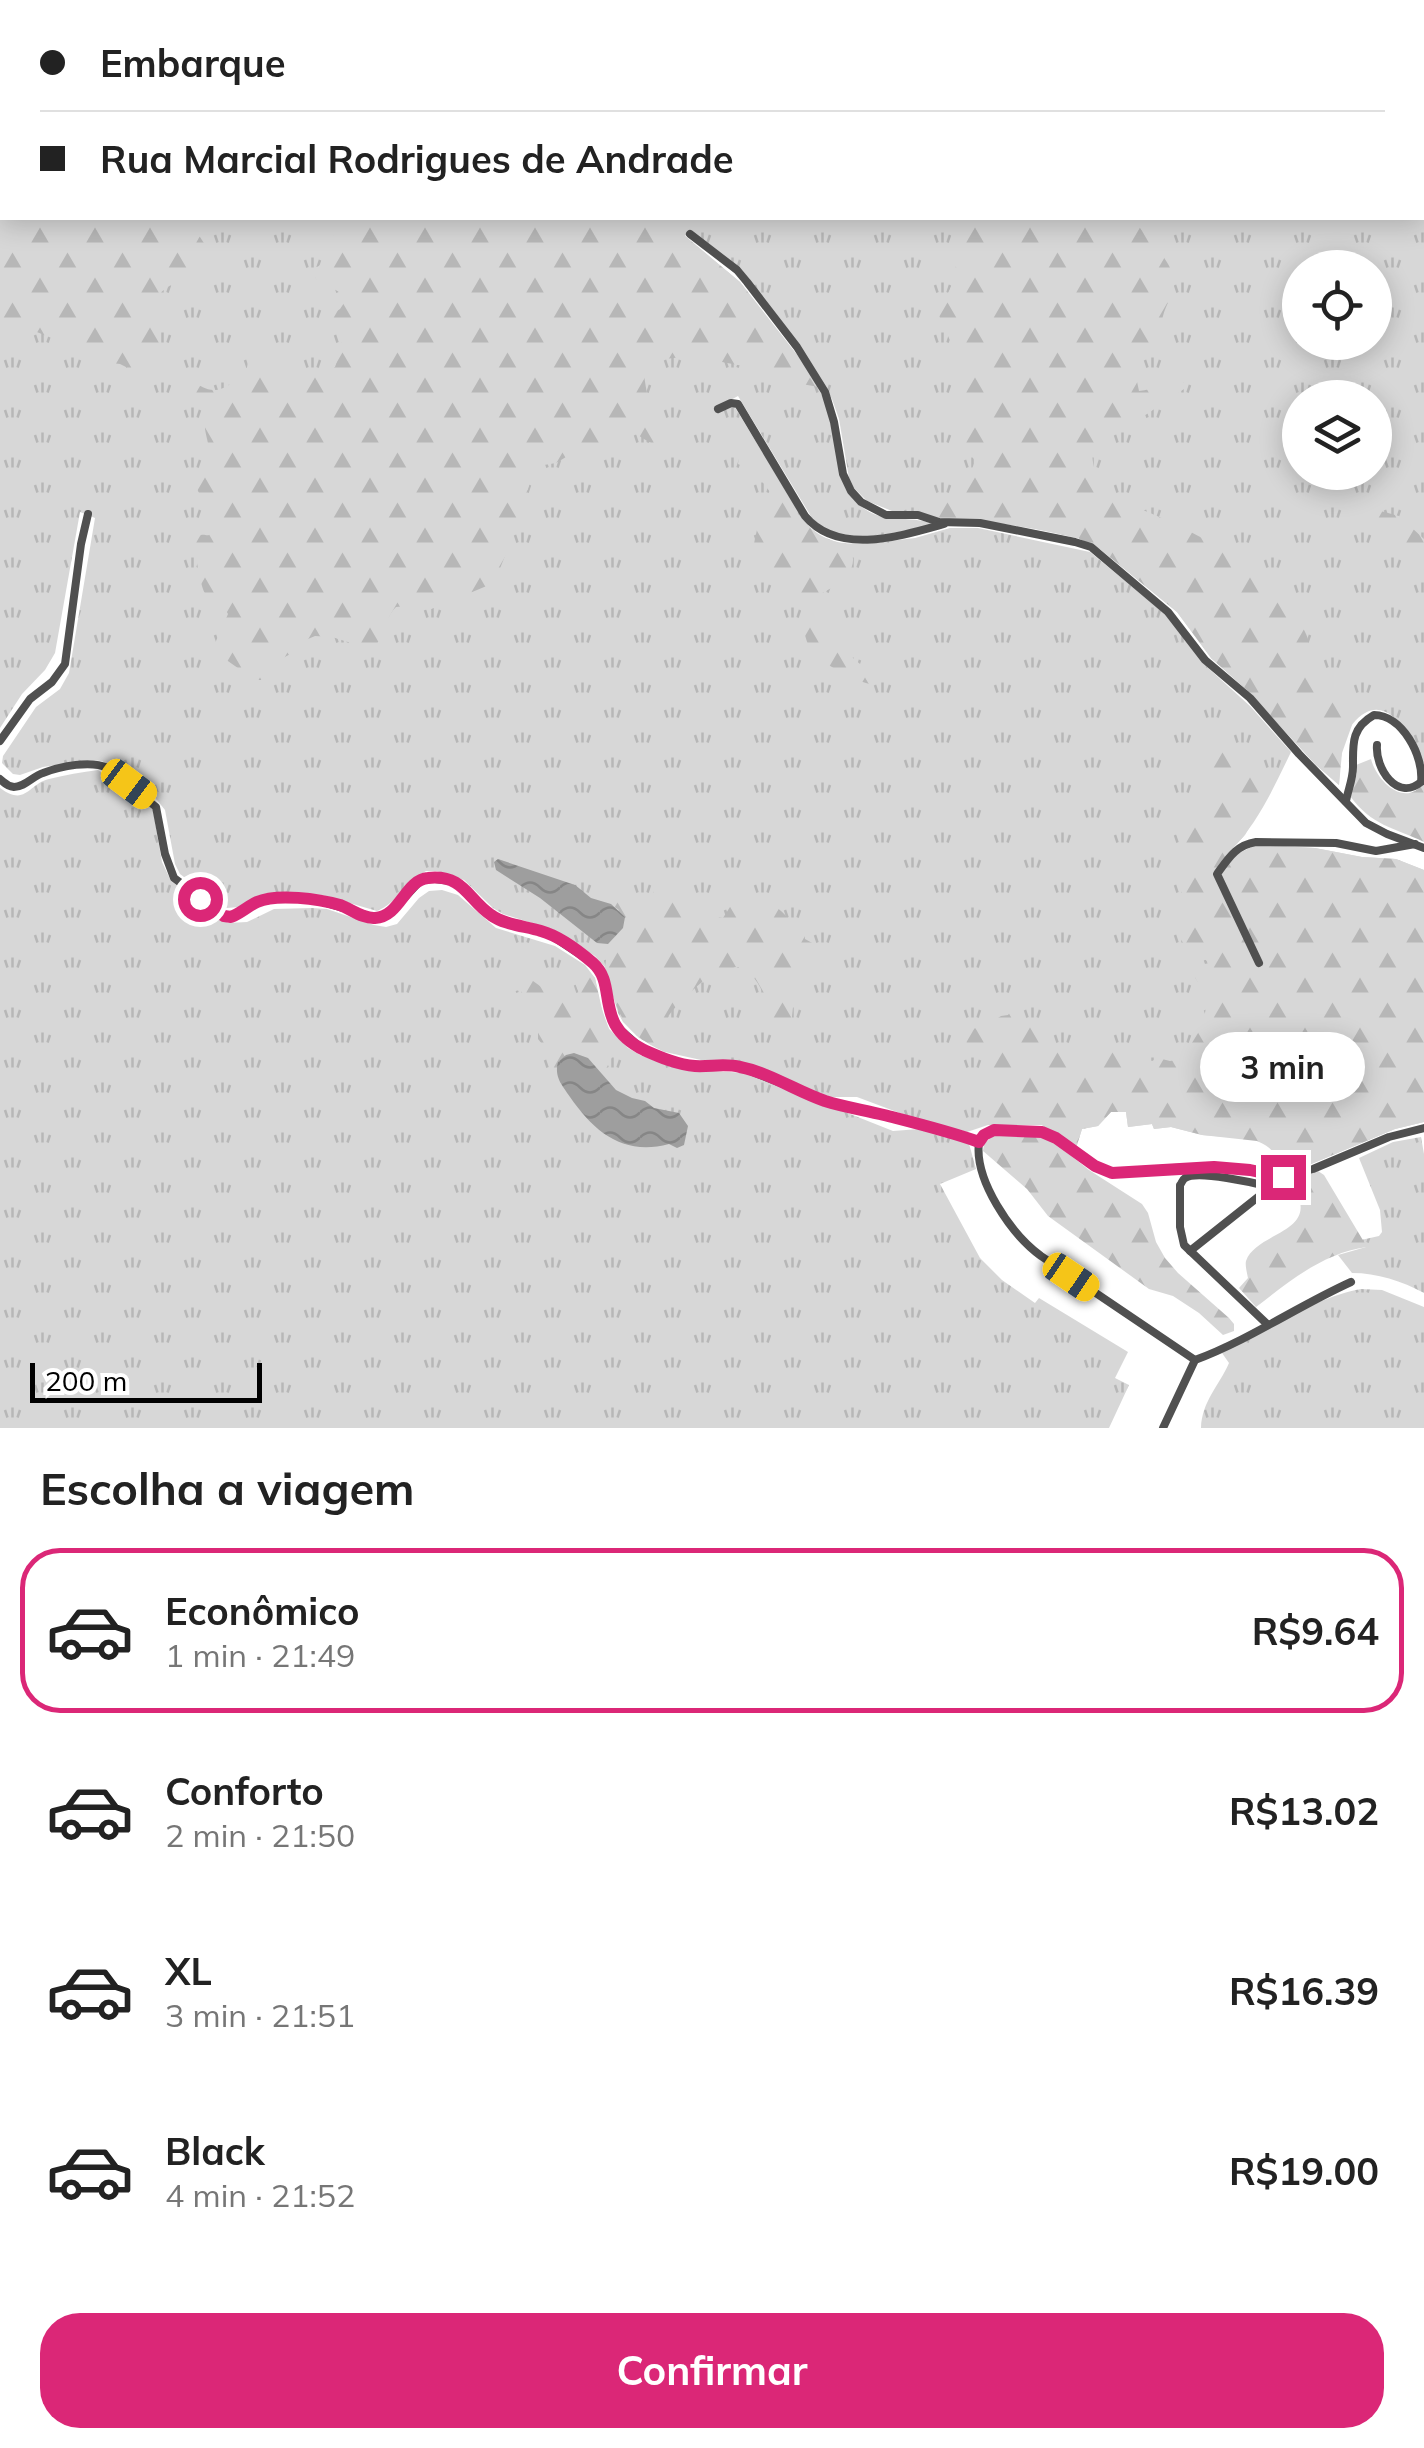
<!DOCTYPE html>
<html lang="pt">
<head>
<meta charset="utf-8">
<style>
	body { margin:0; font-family:Mulish,sans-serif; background:#f2f2f2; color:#222; height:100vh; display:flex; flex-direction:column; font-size:38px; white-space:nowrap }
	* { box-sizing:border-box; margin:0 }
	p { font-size:32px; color:#767676 }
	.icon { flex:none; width:55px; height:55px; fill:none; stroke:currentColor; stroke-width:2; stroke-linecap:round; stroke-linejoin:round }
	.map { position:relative; height:1428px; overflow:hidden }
	.sheet { display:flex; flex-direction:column; background:#fff; flex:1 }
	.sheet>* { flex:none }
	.guide { position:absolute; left:0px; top:0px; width:1425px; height:220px; box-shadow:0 5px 25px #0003; display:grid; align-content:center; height:220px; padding:0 40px; background:#fff }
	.fabs { position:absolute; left:1282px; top:250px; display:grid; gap:20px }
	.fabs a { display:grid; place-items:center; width:110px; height:110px; border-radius:50%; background:#fff; box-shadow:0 5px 25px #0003; font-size:50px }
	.scale { position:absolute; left:30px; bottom:25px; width:232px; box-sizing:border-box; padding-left:10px; border:5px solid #000; border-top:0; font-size:28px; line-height:35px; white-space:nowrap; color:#000; -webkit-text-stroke:8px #fff; paint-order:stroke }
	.end { position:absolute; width:45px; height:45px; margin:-22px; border:12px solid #db2777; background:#fff; box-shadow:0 0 0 5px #fff }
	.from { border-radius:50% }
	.bubble { position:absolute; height:70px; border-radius:35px; background:#fff; box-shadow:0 5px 25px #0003; font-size:32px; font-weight:700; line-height:70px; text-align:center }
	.car { position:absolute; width:30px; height:60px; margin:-30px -15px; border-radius:12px; box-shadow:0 0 8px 2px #0007; background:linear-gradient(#f5c518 24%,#345 0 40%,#f5c518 0 76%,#345 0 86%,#f5c518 0) }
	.guide b { display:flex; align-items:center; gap:35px; height:95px; font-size:38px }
	.guide b+b { border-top:2px solid #e0e0e0 }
	.guide i { width:25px; height:25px; background:#222 }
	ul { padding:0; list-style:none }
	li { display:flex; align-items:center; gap:30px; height:165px; margin:0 20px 15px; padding:0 20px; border:5px solid transparent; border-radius:40px }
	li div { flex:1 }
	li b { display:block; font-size:38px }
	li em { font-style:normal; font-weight:700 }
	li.on { border-color:#db2777 }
	li>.icon { width:90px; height:90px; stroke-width:1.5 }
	h2 { padding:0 40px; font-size:45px; line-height:120px }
	.action { display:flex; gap:20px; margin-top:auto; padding:20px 40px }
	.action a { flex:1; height:115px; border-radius:40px; background:#db2777; color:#fff; font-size:40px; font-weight:700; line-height:115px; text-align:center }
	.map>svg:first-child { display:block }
	.grass { fill:url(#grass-tufts); fill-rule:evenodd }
	.forest { fill:url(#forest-firs) }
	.water { fill:url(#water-waves) }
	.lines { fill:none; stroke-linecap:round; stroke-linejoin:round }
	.minor { stroke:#505050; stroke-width:8 }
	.route { stroke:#db2777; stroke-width:12 }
</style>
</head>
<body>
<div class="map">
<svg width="1424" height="1428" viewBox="0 0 1424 1428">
	<defs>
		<pattern id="grass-tufts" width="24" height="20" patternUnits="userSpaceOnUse" patternTransform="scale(2.5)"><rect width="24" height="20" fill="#d7d7d7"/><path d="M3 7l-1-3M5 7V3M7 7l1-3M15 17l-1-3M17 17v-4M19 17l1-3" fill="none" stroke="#b7b7b7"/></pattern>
		<pattern id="forest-firs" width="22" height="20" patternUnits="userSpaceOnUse" patternTransform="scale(2.5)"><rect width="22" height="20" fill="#d7d7d7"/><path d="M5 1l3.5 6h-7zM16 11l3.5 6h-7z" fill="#b7b7b7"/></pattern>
		<pattern id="water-waves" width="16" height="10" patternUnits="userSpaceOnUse" patternTransform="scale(2.5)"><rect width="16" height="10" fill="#9e9e9e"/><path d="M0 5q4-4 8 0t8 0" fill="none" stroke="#868686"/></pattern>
	</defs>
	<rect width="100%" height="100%" fill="#fff"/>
	<g class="grass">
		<path d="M29 0H1424V764C1415 745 1393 697 1365 713 1356 718 1349 727 1346 737 1340 752 1340 769 1339 785L1316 765 1247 690 1211 658 1177 612 1100 549 1078 538 1011 524 937 518 917 511H892L867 501 854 488 849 478 839 419 832 399 809 360 742 270 690 230 685 236 740 282 808 369 826 403 846 489C875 531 898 512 936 524 907 530 852 546 825 529 820 526 816 522 812 518L738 396 716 408 733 404 801 516 815 534 839 543 864 544 915 538 950 528H978L1090 552 1164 613 1207 667 1250 706 1291 752C1274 787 1258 823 1231 850L1235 855 1256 845 1315 848 1362 857 1396 859 1424 870V1122L1395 1129 1304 1167 1278 1170 1275 1153 1266 1144 1252 1139 1202 1135 1171 1127 1154 1129 1152 1124 1128 1127 1126 1112H1111L1098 1126 1082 1129 1076 1148 1042 1125H988L967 1132 905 1115 857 1097H826L743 1063 726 1060H701L665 1052 639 1038 623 1022 618 1013 605 967 595 956 554 930 503 914 493 908 464 880 437 871H426C407 881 397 903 377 911L322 895 280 893 257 896 239 907 227 908 222 906 180 874 175 864 165 810 157 800 119 771 102 761 90 760 43 767 20 775 13 774 2 763 3 756 36 707 60 689 69 673 95 518 80 512 55 653 45 670 22 694 0 728V23L2 22V218H1422V2H28ZM1300 268H1375V342H1300ZM1300 398H1375V472H1300Z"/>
		<path d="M98 770 146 802 153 810 162 862 171 881 228 923 247 922 274 909 312 908 327 909 374 925 386 927 397 924 419 898 429 891 442 890 458 895 496 928 555 946 585 965 595 978 600 1004 609 1029 628 1048 642 1056 693 1070 747 1073 893 1131 919 1129 968 1140 976 1169 940 1184 980 1258 1002 1280 1035 1303 1039 1298 1128 1352 1115 1378 1129 1385 1109 1428H0V788C26 807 28 784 49 779 65 775 82 772 98 770Z"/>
		<path d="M1421 1137 1424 1154V1293C1402 1281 1377 1273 1352 1273L1338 1255 1366 1247 1361 1240 1379 1236 1382 1232 1380 1210 1359 1158 1393 1142Z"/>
		<path d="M1361 1289 1382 1290 1424 1307V1428H1201C1202 1401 1219 1386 1229 1363L1222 1353C1261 1332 1318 1296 1361 1289Z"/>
	</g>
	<g class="forest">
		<polygon points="481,0 781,0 780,2 481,2"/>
		<path d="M2 22V218H179L200 237 209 251C199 283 173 275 154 300 151 326 169 347 153 372L142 375 120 364 95 361 54 339 0 317V23Z"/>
		<path d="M332 218H683L680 229 685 236 740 282 808 369 819 387 790 382 743 366 691 356 656 360 644 375C648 402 650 417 673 434L671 442 666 448C649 446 639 432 622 429L607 437 597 449 576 451 556 463 544 465 532 476 518 523 497 576 489 585 429 610 407 606 396 607C382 620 388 639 370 649L332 637 315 636 308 639 298 650 281 659 261 680H255L215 652 216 641 228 614C221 600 214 603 205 593 201 589 193 545 195 539 197 537 199 536 201 535 204 534 207 536 209 535 218 532 222 525 223 517 210 503 193 496 195 474 216 455 209 453 205 429 205 425 205 415 203 412 200 404 190 400 184 394V386C200 380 202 391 216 390 226 389 239 378 246 373L249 356 255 351C269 355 279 371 290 379L298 373 320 375 335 367 342 345 332 314 340 309 348 297 332 288 323 287 310 271 312 269C334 262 336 238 332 218Z"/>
		<path d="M955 218H1132C1143 233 1176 264 1174 284 1173 297 1163 308 1162 322 1162 337 1173 346 1158 357L1146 355 1138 360 1135 372 1139 391C1154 390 1166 381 1181 379L1185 384 1184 389 1147 414 1094 444C1088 459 1099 491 1114 499 1122 504 1134 506 1143 510 1200 534 1279 573 1306 634 1313 649 1306 665 1313 679 1318 689 1329 691 1336 698 1344 705 1348 715 1352 725L1342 753 1339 785 1316 765 1247 690 1211 658 1177 612 1100 549 1078 538 1042 530 977 520H947L917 511C926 503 931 505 941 501 959 494 969 479 975 461 970 452 960 445 958 435 955 424 965 402 964 388 962 359 948 339 938 313L952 285 955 273 957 258 951 234Z"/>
		<path d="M753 450 764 454C783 488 802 541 846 543 849 548 853 553 853 559 854 578 825 593 810 598V606L814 614 829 627 854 659 877 678 874 685C857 682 823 665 812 651 803 640 801 610 800 596 784 581 750 572 754 544 755 536 758 528 759 519 753 513 744 507 746 498L764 501 769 497 770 492 755 472 738 464 739 456Z"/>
		<polygon points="1352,498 1359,499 1377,510 1399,516 1424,539 1424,580 1420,569 1413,572 1374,533 1367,517 1354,514 1349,502"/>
		<path d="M1218 736C1222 737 1226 739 1230 741 1244 747 1247 742 1258 756L1257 769 1268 778 1273 786 1245 835 1231 850 1235 856 1256 845 1315 848 1362 857 1396 859 1424 870V1122L1395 1129 1304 1167 1278 1170C1277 1154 1272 1147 1257 1141L1202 1135 1171 1127 1154 1129 1152 1124 1128 1127 1126 1112H1111L1098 1126 1082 1129 1076 1148 1042 1125H994L986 1108 990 1091 986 1073 989 1061 971 1051 965 1040 957 1036 954 1029 983 1028 1001 1016 1008 1015 1011 1011 1010 997 1014 991 1021 996C1024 1005 1021 1009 1017 1017L1021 1024 1026 1027 1035 1025 1039 1033 1048 1035 1054 1046 1077 1065 1079 1064 1077 1057C1092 1044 1114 1044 1133 1046L1139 1055 1152 1061 1158 1058 1170 1061 1182 1059 1203 1025 1208 995C1206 987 1197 984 1194 975L1199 965 1210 963 1197 954 1193 963 1186 961 1184 956 1186 947 1175 931 1178 919 1183 916 1187 899 1179 889C1180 881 1187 873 1187 864 1188 837 1164 842 1183 806 1217 789 1212 790 1199 756L1211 746Z"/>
		<path d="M1371 759C1377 782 1406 809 1424 782V842C1393 827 1372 826 1350 796L1357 773 1356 765Z"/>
		<path d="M659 869 667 874 674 871 680 877V881L675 888C675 897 676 902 682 908L691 906 700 914 723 918 730 907 737 902 745 906 747 916 757 902C781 901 786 922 804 931L805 939 814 944 816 949 808 965 793 981V1007L791 1026 801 1038V1042C788 1041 769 1028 765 1013 761 1000 766 1010 764 997 761 985 750 969 737 967 734 967 725 970 722 972L711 962 707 964 709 976C694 989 661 1015 660 1036 660 1042 663 1047 665 1052 620 1032 617 1011 605 967L606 960 597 943 604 945C615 940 621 934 625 922L619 910 612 905 617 898H622C643 923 658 898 654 875Z"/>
		<polygon points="580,970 589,972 595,978 604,1018 609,1029 620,1041 606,1069 602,1071 588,1058 574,1053 555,1070 556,1076 554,1076 550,1068 550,1054 538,1039 538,1022 529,1007 533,1000 526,998 520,990 511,992 506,990 500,978 505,973 512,972 521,981 533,981 568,1006 580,996 573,978"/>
		<polygon points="994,1135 1020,1135 1050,1139 1089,1170 1142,1204 1148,1213 1156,1242 1165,1258 1178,1273 1229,1318 1234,1324 1234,1331 1223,1335 1199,1313 1173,1296 1149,1289 1048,1216 1027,1189 983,1151 984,1144"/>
		<path d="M1318 1171 1324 1175 1367 1247C1323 1253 1290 1281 1256 1307L1239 1288 1248 1278C1247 1273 1245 1265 1246 1261 1255 1235 1307 1233 1300 1202L1280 1187 1281 1181Z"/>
	</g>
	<g class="water">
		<polygon points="498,859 575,885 591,898 611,904 625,917 623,928 608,944 597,943 540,898 496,870 494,862"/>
		<path d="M574 1053 588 1058 616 1090 632 1098 645 1101 654 1108 679 1113 688 1126 684 1145 677 1148 669 1144C624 1156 595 1133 570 1097 562 1085 554 1077 558 1062L566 1055Z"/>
	</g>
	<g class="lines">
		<g class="minor">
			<polyline points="6,2 9,0"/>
			<polyline points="690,234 737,270 747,282 797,347 825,392 834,422 843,474 851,491 861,502 886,515 918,515 939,522 980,523 1075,542 1091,547 1168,612 1205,660 1250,698 1299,754 1366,823 1387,834 1424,848"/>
			<path d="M718 409 731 403 738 404 805 516C838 556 901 536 944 524"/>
			<polyline points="0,741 30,699 52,682 65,664 81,544 88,514"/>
			<path d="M0 779C5 783 6 786 14 787 25 787 33 776 43 773 61 766 91 760 108 768L156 807 165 854 174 878 224 915H236L258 902 280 898 316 900 376 918 385 915 396 907 420 881 428 878 450 881 467 890 488 914 498 919 546 932 594 964 603 978 610 1015 614 1024 642 1049 672 1061 693 1066 721 1064 740 1067 829 1102 883 1115 979 1142"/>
			<path d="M1346 801C1348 790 1353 779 1353 767 1353 744 1351 728 1374 715 1402 715 1424 756 1421 782 1397 802 1375 768 1377 745"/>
			<path d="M1259 963 1217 874C1228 859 1236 845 1256 842L1336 843 1376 851 1415 844"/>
			<polyline points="979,1142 984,1135 993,1131 1035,1131 1049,1134 1095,1167 1112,1173 1172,1168 1213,1167 1250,1169 1283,1177 1313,1169 1389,1137 1424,1128"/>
			<path d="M979 1142C974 1180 1011 1234 1041 1256L1195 1360"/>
			<polyline points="1190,1251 1272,1186"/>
			<path d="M1267 1324 1184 1245 1180 1227V1185C1182 1183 1182 1180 1185 1178 1198 1170 1255 1183 1271 1187"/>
			<path d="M1163 1428 1195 1360C1249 1340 1298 1306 1351 1282"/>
		</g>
	</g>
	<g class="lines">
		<path class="route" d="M200 899 224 916 231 917C241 913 248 906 257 902 277 893 319 899 340 905 351 909 363 919 375 918 400 917 405 880 428 878 464 874 468 900 491 915 505 925 525 926 541 931 559 936 579 951 593 963 619 986 592 1024 644 1050 660 1057 678 1065 695 1066 710 1067 725 1063 740 1067 770 1073 796 1091 825 1101 844 1107 864 1110 884 1115 915 1123 948 1131 979 1142L984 1135 994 1130 1042 1132 1056 1138 1095 1166 1112 1173 1214 1167 1250 1170 1283 1177"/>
	</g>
</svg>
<div class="fabs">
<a><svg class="icon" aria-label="locate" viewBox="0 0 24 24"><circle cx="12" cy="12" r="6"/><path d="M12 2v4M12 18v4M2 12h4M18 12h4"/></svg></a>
<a><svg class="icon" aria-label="layers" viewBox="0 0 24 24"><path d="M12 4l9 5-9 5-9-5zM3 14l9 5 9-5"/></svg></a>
</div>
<div class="scale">200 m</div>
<i class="end from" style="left:200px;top:899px"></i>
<i class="end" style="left:1283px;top:1177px"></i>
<div class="bubble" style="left:1200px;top:1032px;width:165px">3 min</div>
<i class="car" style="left:129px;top:784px;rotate:127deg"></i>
<i class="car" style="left:1071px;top:1277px;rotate:124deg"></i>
<div class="guide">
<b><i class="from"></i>Embarque</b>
<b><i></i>Rua Marcial Rodrigues de Andrade</b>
</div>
</div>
<section class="sheet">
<h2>Escolha a viagem</h2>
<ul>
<li class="on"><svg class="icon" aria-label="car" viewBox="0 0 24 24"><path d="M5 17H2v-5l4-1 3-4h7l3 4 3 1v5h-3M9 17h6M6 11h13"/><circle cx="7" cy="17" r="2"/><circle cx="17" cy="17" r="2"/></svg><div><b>Econômico</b><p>1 min · 21:49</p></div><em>R$9.64</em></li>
<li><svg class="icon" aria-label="car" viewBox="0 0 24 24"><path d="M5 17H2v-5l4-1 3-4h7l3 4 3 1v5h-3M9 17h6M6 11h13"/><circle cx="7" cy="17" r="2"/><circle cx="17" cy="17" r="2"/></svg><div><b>Conforto</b><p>2 min · 21:50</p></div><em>R$13.02</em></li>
<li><svg class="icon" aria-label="car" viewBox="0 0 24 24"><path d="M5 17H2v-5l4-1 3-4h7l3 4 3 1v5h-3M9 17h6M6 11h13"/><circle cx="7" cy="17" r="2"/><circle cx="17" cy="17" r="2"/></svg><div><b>XL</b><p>3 min · 21:51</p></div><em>R$16.39</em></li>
<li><svg class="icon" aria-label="car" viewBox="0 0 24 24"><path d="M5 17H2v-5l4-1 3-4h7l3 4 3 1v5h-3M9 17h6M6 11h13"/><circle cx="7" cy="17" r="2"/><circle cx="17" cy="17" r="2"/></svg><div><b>Black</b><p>4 min · 21:52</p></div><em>R$19.00</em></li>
</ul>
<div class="action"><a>Confirmar</a></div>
</section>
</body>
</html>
